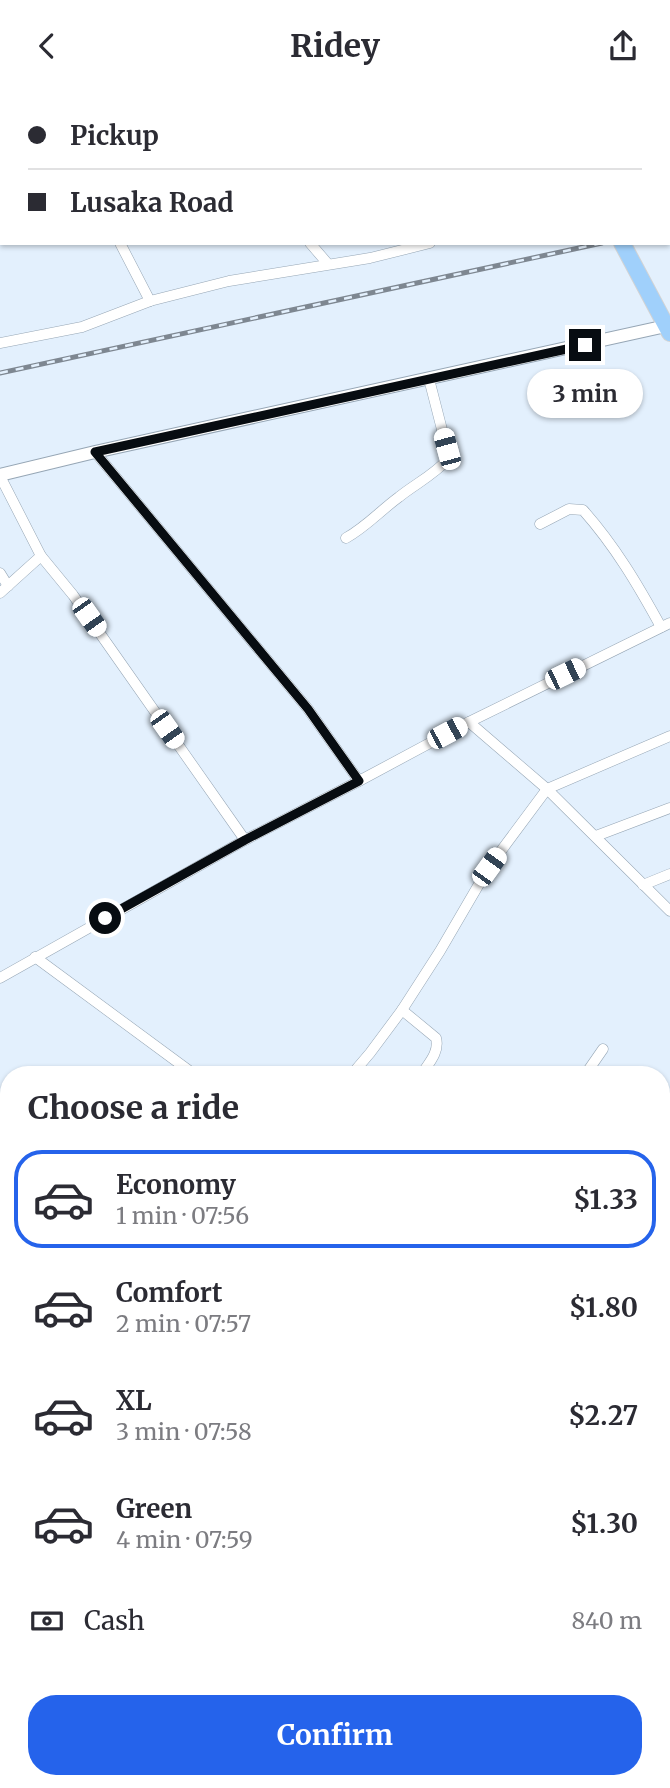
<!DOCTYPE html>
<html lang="en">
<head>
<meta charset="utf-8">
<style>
	body { margin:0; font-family:Merriweather,serif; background:#f2f2f3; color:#2b2b33; height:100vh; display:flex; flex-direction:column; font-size:26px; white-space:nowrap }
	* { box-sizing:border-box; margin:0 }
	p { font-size:23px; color:#7c7c81 }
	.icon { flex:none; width:38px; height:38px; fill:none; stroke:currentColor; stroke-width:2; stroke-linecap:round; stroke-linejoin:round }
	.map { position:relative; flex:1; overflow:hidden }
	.side { position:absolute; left:0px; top:975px; width:670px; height:723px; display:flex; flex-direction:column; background:#fff; border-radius:28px 28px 0 0; box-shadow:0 2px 5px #0004 }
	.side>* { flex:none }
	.banner { position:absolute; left:0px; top:0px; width:670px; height:154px; box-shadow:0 2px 5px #0004; display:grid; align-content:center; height:154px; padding:0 28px; background:#fff }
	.end { position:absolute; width:32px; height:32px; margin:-16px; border:9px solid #070c11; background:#fff; box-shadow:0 0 0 4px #fff }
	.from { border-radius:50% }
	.bubble { position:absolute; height:49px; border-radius:24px; background:#fff; box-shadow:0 2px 5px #0004; font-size:23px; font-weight:700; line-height:49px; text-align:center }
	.car { position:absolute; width:21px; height:42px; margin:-21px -10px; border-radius:9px; box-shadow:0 0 5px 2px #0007; background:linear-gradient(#fff 24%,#345 0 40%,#fff 0 76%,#345 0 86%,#fff 0) }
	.banner b { display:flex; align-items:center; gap:24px; height:66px; font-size:26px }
	.banner b+b { border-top:2px solid #e1e1e2 }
	.banner i { width:18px; height:18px; background:#2b2b33 }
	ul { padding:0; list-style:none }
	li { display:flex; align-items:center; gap:21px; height:98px; margin:0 14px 10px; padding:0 14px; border:4px solid transparent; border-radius:28px }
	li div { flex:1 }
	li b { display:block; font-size:26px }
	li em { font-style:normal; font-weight:700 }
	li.on { border-color:#2563eb }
	li>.icon { width:63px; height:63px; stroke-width:1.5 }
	h2 { padding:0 28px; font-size:32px; line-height:84px }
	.pay { display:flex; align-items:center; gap:18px; height:77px; padding:0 28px; font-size:26px }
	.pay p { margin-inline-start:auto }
	.button { display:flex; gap:14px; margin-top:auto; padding:14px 28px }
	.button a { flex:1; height:80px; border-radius:28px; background:#2563eb; color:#fff; font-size:28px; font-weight:700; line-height:80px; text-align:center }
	header { display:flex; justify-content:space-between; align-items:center; height:91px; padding:0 28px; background:#fff; font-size:32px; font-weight:700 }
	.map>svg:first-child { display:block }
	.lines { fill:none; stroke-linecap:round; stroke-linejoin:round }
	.minor-casing { stroke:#96a6b5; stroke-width:11 }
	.tertiary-casing { stroke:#96a6b5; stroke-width:14 }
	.primary-casing { stroke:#d2d3d4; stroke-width:18 }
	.minor { stroke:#fff; stroke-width:10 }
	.tertiary { stroke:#fff; stroke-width:12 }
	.primary { stroke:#a0d0fb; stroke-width:16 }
	.rail-casing { stroke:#7e8791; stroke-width:5 }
	.rail { stroke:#e3f0fd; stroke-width:2.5; stroke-dasharray:8; stroke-linecap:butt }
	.route { stroke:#070c11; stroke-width:9 }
</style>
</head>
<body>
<header><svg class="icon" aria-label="back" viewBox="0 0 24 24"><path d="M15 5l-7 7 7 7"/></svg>Ridey<svg class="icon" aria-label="share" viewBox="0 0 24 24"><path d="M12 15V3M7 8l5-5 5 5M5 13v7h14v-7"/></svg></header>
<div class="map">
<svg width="670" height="1697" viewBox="0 0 670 1697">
	<rect width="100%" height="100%" fill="#e3f0fd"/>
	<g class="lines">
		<g class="minor-casing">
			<g id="minor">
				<polyline points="30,0 31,2"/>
				<polyline points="183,0 184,2"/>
				<polyline points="406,0 407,2"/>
				<polyline points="120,152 150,210"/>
				<polyline points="310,152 328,173"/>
				<polyline points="0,252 82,236 150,210 229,190 370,167 430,152"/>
				<polyline points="95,361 308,618 359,690"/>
				<polyline points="0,385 41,465 73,504 245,749"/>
				<path d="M540 433 569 418 583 419C615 455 638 494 661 536"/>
				<path d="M346 447C366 436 381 419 399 406 415 393 434 384 448 368L447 358 429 288"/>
				<polyline points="0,482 8,495"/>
				<polyline points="0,502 41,465"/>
				<polyline points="469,631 547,698 670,820"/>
				<polyline points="596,745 670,717"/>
				<polyline points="643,794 670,783"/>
				<polyline points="35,866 195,984"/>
				<polyline points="0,887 245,749 359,690 469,631 670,532"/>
				<path d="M402 919 436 947C440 961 428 973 421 984"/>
				<polyline points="353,982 370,962 402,919 440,860 489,776 547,698 670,645"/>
				<polyline points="585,984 603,958"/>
				<polyline points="0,1140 9,1143"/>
				<polyline points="662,1284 670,1284"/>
				<polyline points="662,1473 670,1477"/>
				<polyline points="0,1525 9,1529"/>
				<polyline points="662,1640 670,1644"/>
				<polyline points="345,1697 347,1689"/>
			</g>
		</g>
		<g class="tertiary-casing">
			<polyline id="tertiary" points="0,384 95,361 666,235"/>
		</g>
		<g class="primary-casing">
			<g id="primary">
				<polyline points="627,2 628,0"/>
				<polyline points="622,152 670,242"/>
			</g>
		</g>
		<use href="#minor" class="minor"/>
		<use href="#tertiary" class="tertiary"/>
		<use href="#primary" class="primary"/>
		<g class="rail-casing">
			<g id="rail">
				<polyline points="668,137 670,137"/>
				<polyline points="0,282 602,152"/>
			</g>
		</g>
		<use href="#rail" class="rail"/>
	</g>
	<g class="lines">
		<polyline class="route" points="105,827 245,749 359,690 308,618 95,361 585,254"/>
	</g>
</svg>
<i class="end from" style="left:105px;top:827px"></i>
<i class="end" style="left:585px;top:254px"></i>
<div class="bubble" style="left:527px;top:278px;width:116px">3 min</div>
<i class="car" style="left:447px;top:358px;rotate:345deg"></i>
<i class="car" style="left:89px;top:526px;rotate:145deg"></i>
<i class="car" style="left:565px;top:583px;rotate:64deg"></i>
<i class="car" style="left:167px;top:638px;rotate:145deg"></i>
<i class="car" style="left:447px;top:642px;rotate:62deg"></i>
<i class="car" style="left:489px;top:776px;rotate:36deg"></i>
<div class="banner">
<b><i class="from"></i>Pickup</b>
<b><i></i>Lusaka Road</b>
</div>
<section class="side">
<h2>Choose a ride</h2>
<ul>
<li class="on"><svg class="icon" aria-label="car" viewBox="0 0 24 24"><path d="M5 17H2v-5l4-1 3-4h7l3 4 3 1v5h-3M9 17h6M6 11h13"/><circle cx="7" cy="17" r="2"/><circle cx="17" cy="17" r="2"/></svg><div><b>Economy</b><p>1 min · 07:56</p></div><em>$1.33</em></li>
<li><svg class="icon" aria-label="car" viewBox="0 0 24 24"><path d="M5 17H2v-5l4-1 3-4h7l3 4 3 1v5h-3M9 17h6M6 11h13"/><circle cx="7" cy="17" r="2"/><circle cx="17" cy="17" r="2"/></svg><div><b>Comfort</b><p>2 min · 07:57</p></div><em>$1.80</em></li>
<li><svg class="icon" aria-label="car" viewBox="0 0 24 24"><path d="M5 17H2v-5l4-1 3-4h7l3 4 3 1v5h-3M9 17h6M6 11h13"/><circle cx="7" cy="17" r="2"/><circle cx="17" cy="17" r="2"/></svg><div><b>XL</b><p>3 min · 07:58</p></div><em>$2.27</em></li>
<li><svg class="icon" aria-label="car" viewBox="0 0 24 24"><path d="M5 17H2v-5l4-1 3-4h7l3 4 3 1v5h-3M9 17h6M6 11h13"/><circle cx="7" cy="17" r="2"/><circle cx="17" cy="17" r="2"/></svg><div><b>Green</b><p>4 min · 07:59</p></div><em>$1.30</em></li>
</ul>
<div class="pay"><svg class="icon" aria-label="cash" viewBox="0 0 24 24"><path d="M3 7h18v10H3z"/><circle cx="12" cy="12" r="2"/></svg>Cash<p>840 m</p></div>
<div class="button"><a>Confirm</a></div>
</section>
</div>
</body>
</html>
